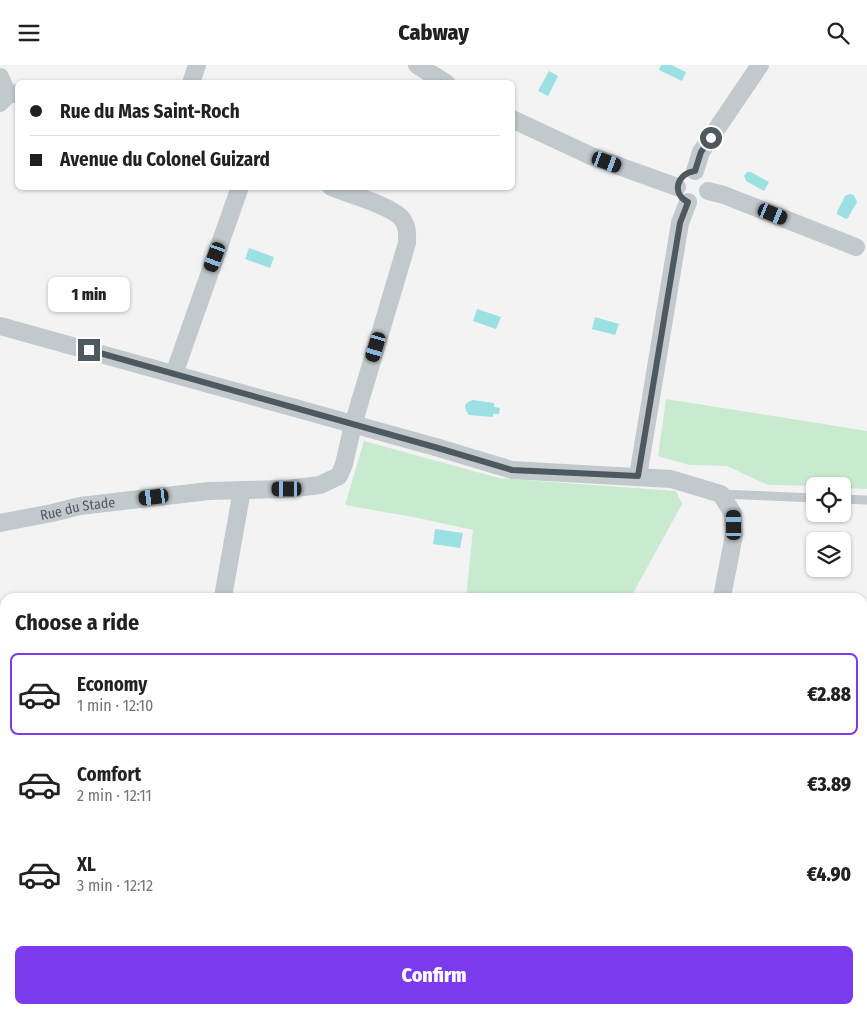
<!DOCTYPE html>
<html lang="en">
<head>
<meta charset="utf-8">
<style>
	body { margin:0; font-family:"Fira Sans Condensed",sans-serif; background:#f6f6f6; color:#202124; height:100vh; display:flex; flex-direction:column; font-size:19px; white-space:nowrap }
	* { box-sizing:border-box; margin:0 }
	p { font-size:16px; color:#757577 }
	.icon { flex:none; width:28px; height:28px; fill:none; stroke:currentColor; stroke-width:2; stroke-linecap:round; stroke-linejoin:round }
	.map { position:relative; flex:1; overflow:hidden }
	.sheet { position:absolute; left:0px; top:528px; width:868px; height:421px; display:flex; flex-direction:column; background:#fff; border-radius:15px 15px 0 0; box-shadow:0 1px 4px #0004 }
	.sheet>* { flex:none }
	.hud { position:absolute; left:15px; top:15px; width:500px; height:110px; border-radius:8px; box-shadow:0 1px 4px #0004; display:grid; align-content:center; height:110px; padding:0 15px; background:#fff }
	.buttons { position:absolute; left:806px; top:412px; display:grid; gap:10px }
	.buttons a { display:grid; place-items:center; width:45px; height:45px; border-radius:8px; background:#fff; box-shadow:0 1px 4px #0004; font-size:25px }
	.end { position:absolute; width:22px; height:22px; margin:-11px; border:6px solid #4d595e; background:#fff; box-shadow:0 0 0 2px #fff }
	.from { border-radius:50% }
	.bubble { position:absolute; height:35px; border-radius:8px; background:#fff; box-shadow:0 1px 4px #0004; font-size:16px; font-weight:800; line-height:35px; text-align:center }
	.car { position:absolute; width:15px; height:30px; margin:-15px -8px; border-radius:6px; box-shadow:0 0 4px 1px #0007; background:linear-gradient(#222 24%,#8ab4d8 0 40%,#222 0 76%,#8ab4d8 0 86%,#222 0) }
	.hud b { display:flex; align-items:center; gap:18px; height:48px; font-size:19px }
	.hud b+b { border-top:1px solid #e0e0e0 }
	.hud i { width:12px; height:12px; background:#202124 }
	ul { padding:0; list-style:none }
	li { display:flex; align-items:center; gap:15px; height:82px; margin:0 10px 8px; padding:0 5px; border:2px solid transparent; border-radius:8px }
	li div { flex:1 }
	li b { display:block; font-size:19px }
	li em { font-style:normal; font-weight:800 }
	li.on { border-color:#7c3aed }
	li>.icon { width:45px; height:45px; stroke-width:1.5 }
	h2 { padding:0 15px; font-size:22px; line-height:60px }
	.primary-button { display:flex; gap:10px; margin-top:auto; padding:10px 15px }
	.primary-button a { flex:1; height:58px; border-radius:8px; background:#7c3aed; color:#fff; font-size:20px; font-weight:800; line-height:58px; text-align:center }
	header { display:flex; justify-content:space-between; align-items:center; height:65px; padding:0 15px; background:#fff; font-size:22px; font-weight:800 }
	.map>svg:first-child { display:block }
	.green { fill:#c8ebd0 }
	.water { fill:#9be0e2 }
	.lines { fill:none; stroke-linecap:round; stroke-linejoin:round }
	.lane { stroke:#c1c9cd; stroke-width:9 }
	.street { stroke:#c1c9cd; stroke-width:18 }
	.route { stroke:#4d595e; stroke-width:6 }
	.labels { text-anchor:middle; stroke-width:4; stroke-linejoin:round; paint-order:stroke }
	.street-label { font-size:14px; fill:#4d595e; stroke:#fff }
</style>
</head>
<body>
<header><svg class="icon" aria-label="menu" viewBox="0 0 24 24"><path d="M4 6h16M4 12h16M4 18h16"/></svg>Cabway<svg class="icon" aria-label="search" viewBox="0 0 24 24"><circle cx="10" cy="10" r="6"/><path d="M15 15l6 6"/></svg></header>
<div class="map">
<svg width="867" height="948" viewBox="0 0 867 948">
	<rect width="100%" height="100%" fill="#f4f3f3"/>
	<g class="green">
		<polygon points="666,334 867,366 867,424 843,423 842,421 768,420 727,401 689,400 658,391"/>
		<polygon points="364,376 499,413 676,426 682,439 631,532 466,532 473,465 418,453 345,440"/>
		<polygon points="0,853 5,858 5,944 104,944 109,948 0,948"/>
		<polygon points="251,944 332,944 328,948 248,948"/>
	</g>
	<g class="water">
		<polygon points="661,0 671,0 686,7 682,16 659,5"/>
		<polygon points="549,6 558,11 548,31 538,26"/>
		<polygon points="747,107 751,107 769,117 764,126 746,116 744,111"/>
		<polygon points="849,129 854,130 857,137 848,153 846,154 837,149 837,147 845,131"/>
		<polygon points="249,183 274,192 270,203 245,194"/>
		<polygon points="477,244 501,252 496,264 473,256"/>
		<polygon points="595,252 619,259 615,270 592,264"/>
		<polygon points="473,335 494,338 494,342 500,343 499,349 493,349 493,352 469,350 466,346 465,340 468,337"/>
		<polygon points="435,464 463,468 460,483 433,479"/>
	</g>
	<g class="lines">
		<g class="lane">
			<polyline points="721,429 815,433"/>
			<polyline points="842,434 867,435"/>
		</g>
		<g class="street">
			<polyline points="417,0 446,18"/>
			<polyline points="0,12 8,30"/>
			<polyline points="191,18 197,0"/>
			<polyline points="0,38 8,30 18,28"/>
			<polyline points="512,54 591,91 677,122"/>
			<polyline points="695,106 701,87 760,0"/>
			<polyline points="708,126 724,130 856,182"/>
			<polyline points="0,261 439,383 512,405 671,414 721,429 733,449 734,470 722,532"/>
			<polyline points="174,309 240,122"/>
			<polyline points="638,411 680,158 688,137"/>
			<path id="s1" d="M0 458 52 448 80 441 209 426 287 424 320 420 339 411 344 399 353 360 407 178C407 169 408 163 403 155 394 141 348 129 331 122"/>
			<polyline points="223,532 242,425"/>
			<polyline points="0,675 5,677"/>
			<polyline points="862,745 867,746"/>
			<polyline points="0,836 5,841"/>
			<polyline points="122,944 127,948"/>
			<polyline points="572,944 574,948"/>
			<polyline points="523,946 550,948"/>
			<polyline points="234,948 237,944"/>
		</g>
	</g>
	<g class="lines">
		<path class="route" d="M89 285 438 383 512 405 638 411 680 158 688 137C671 129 677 108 695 106L701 87 711 73"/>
	</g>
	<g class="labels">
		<g class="street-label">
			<text dy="5" stroke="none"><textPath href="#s1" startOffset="79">Rue du Stade</textPath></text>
		</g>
	</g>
</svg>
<div class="buttons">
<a><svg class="icon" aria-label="locate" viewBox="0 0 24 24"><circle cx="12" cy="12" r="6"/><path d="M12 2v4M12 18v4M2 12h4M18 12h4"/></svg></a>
<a><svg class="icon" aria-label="layers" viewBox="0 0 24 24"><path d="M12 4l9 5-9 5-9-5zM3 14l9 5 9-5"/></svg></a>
</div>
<i class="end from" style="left:711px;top:73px"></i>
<i class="end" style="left:89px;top:285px"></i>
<div class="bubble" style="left:48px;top:212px;width:82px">1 min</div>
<i class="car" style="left:607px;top:97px;rotate:110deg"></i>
<i class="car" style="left:773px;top:149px;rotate:112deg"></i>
<i class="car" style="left:215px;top:192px;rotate:200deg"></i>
<i class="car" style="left:376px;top:282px;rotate:197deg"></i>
<i class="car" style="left:287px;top:424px;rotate:270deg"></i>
<i class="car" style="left:154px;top:432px;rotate:263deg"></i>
<i class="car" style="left:734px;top:460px;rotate:359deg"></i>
<div class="hud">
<b><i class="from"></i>Rue du Mas Saint-Roch</b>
<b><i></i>Avenue du Colonel Guizard</b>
</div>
<section class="sheet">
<h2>Choose a ride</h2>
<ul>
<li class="on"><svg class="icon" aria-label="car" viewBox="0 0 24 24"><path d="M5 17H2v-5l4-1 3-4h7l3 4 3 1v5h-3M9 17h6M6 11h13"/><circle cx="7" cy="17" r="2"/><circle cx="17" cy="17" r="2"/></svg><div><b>Economy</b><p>1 min · 12:10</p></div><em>€2.88</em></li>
<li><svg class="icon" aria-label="car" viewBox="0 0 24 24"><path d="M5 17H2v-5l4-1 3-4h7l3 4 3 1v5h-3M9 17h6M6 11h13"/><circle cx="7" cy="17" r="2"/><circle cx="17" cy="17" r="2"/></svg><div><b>Comfort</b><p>2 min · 12:11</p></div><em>€3.89</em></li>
<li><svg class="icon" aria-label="car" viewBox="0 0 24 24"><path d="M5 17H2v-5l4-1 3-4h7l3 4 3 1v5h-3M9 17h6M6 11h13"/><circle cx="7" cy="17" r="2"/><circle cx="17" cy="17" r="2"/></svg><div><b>XL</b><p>3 min · 12:12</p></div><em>€4.90</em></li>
</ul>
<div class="primary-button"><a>Confirm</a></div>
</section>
</div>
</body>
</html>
